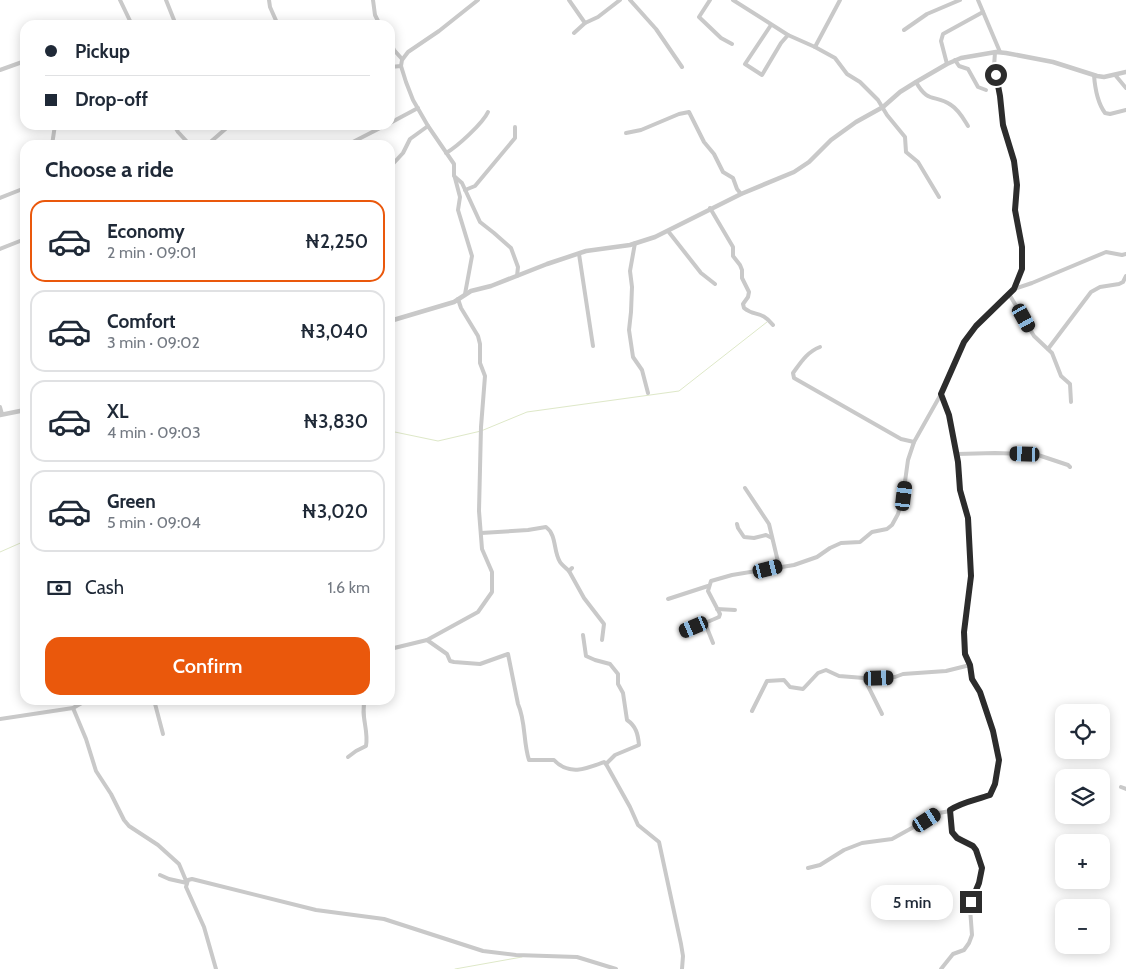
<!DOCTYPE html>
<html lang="en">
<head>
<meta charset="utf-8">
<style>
	body { margin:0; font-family:Cabin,sans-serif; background:#f2f2f3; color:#1f2937; height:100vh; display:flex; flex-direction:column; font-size:19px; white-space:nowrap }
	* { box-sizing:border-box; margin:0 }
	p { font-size:16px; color:#747a83 }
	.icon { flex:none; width:28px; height:28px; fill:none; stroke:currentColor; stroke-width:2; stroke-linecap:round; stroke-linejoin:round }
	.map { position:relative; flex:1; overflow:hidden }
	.details { position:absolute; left:20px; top:140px; width:375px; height:565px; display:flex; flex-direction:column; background:#fff; border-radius:15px; box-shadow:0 2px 12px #0003 }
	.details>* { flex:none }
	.top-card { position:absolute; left:20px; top:20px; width:375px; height:110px; border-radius:15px; box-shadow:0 2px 12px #0003; display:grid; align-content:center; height:110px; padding:0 25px; background:#fff }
	.buttons { position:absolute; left:1055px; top:704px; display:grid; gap:10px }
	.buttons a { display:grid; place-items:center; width:55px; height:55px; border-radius:10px; background:#fff; box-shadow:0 2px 12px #0003; font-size:25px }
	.end { position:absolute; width:22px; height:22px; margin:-11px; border:6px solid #2c2c2c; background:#fff; box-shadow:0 0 0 2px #fff }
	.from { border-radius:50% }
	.bubble { position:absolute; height:35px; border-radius:15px; background:#fff; box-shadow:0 2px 12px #0003; font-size:16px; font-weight:600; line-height:35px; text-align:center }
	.car { position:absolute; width:15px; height:30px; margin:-15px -8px; border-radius:6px; box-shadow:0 0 4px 1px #0007; background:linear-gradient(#222 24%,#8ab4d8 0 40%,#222 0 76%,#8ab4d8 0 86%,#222 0) }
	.top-card b { display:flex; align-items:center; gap:18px; height:48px; font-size:19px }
	.top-card b+b { border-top:1px solid #e0e1e3 }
	.top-card i { width:12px; height:12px; background:#1f2937 }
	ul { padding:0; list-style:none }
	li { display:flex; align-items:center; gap:15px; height:82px; margin:0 10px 8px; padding:0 15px; border:2px solid #e0e1e3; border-radius:15px }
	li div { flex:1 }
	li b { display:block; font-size:19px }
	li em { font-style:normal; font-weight:600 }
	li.selected { border-color:#ea580c }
	li>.icon { width:45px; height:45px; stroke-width:1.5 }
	h2 { padding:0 25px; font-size:22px; line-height:60px }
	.pay { display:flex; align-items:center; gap:12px; height:55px; padding:0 25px; font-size:19px }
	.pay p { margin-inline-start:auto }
	.cta { display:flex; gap:10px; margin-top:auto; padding:10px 25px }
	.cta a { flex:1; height:58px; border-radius:15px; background:#ea580c; color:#fff; font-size:20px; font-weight:600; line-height:58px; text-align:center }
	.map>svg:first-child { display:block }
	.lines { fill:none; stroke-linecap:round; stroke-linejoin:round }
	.stream { stroke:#dee8c8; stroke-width:1 }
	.minor { stroke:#c9c9c9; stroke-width:4 }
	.tertiary { stroke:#c9c9c9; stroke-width:4.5 }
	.route { stroke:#2c2c2c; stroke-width:6 }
</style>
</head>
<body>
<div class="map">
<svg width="1126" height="969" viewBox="0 0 1126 969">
	<rect width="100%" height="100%" fill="#fff"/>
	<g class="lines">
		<g class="stream">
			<polyline points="390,431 438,441 481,431 527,412 679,391 767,322"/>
			<polyline points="0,552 25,541"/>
			<polyline points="455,969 522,957"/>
		</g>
		<g class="minor">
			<polyline points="120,0 132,25"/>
			<polyline points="166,0 176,25"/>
			<polyline points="269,0 270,7 278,25"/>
			<polyline points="373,0 375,15 380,25"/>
			<polyline points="478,0 439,31 408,52 402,60 401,66 406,82 413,100 428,126 454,164 454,176 462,183 480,222 494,233 511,248 518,267 517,276"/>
			<polyline points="569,0 585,23 574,33"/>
			<polyline points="630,0 656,29 682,67"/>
			<polyline points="710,0 699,17 721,38 732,44"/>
			<polyline points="733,0 788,35 815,47 835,58 847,74 860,82 878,100 887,115 905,137 906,152 918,162 939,197"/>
			<polyline points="978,0 1000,52"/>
			<polyline points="585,23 598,17 620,0"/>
			<polyline points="771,25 745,64 762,75 781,43 788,35"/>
			<polyline points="904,30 927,14 960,0"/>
			<polyline points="390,42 394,50 402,59"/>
			<polyline points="815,47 840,0"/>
			<polyline points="955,60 959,66 968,69 978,87 986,90"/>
			<polyline points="947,64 941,41 943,34 983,12"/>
			<polyline points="390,67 401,66"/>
			<polyline points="0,70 25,61"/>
			<path d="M1094 75C1095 89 1097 102 1105 113L1110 114 1126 110"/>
			<polyline points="1116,76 1126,88"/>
			<path d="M916 82C928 104 935 94 951 105 959 110 963 118 968 126"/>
			<polyline points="390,123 418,108"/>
			<polyline points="174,125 178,132 190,145"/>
			<polyline points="626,133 641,130 679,114 689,112 704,142 714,154 723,172 733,178 737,189 741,194"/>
			<polyline points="52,145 55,125"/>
			<polyline points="207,145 230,125"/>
			<polyline points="347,145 386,125"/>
			<path d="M446 153C457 147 483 123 488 112"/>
			<polyline points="390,167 403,153 410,139 428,126"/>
			<polyline points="455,178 460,197 458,210 472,256 465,294"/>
			<polyline points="465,190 475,186 515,138 515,127"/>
			<polyline points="0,198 25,188"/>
			<path d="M710 208 733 247V256L740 265 742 270V278L749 292 748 297 743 304 744 308C755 317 761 310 773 325"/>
			<polyline points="668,231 701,273 715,284"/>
			<polyline points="635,243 630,271 632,287 631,312 629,330 633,357 642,370 648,393"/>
			<polyline points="0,249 25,239"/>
			<polyline points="579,254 593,346"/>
			<polyline points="1014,289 1032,283 1106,252 1122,255 1126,254"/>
			<polyline points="1009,294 1034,336 1052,353 1061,376 1070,384 1071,402"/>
			<path d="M820 347C807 352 801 362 793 373L794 378 901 439 914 442"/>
			<polyline points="1048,349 1091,292 1100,287 1119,284 1123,282 1126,276"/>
			<polyline points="0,407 2,414"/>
			<polyline points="957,454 995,453 1025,454 1038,455 1068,465 1070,467"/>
			<polyline points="745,488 769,524 779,566"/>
			<polyline points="737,524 738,528 744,537 754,538 766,535 772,538"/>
			<path d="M481 533 528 530 546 527C557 535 553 551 560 562 562 565 566 568 569 571L572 568"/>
			<polyline points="569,571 584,598 604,624 602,640"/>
			<polyline points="668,599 708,586"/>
			<polyline points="717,609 735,610"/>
			<polyline points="683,632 705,623"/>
			<path d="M427 640 447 654 450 661 454 662 480 664 508 654 518 704C526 722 523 742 529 760H554C569 776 586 769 604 762L606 764 615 755 639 745C638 734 636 726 627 720L623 693 618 684V674L610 664 595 660 586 656 583 635"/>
			<polyline points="713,643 705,623 719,617 720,614 708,591 711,581 732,575 794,565 817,557 830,548 841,543 860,542 872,532 887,529 892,525 898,514 903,496 908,460 914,442 941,394"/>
			<polyline points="390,649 427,640 478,612 492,592 492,572 482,549 479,511 481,427 485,376 480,363 480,344 478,336 461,308 458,299"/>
			<polyline points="864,678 882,714"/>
			<polyline points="154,700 163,734"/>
			<polyline points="73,708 86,739 96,771 111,794 124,820 129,826 158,845 179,864 187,883 169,879 160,875"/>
			<polyline points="752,711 767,681 784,680 790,687 803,689 818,673 826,670 839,676 864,678 895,677 903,674 946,671 970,665"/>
			<polyline points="0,719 73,708 87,700"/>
			<path d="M348 757 356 751 366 746C369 730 360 715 365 700"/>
			<polyline points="606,764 630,807 638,825 659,842 681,944 683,956 682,969"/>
			<polyline points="1121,787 1126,789"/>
			<polyline points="808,868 820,865 844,850 862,843 892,839 939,813 950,811 963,803 990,795 995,783 999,760 993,731 980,692 972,679 970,665 965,654 964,631 971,576 968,518 960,490 958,462 949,415 941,394 964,342 976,326 1014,289 1022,269 1022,247 1015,210 1016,179 1014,161 1003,125 1000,97 994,67 995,52"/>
			<polyline points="216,969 204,927 186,887 188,880 192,879 316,910 384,919 483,951 516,955 577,957 616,969"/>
			<polyline points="941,969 953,954 964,950 969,943 972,935 970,908 982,872 976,850 952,832 950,811"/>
		</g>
		<g class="tertiary">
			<polyline points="390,321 454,302 471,291 491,286 547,264 586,251 630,245 655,237 741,194 794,172 809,162 831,140 856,122 883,107 900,92 916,82 947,64 961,58 996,52 1006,53 1053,62 1097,76 1104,77 1126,72"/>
			<polyline points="0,415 25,410"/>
		</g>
	</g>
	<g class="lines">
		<path class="route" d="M971 902 979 883 982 868 976 850 973 846 957 838 952 832 950 810C962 802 976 800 990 795L995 784 999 760 993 731 980 692 972 679 970 665 965 654 964 632 971 576 968 518 960 490 958 462 949 415 941 394 964 342 976 326 1014 289 1022 269V247L1015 210 1017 185 1014 161 1003 125 1000 96 996 75"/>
	</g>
</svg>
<div class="buttons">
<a><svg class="icon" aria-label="locate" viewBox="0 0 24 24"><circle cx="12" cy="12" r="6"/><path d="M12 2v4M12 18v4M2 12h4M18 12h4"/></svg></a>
<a><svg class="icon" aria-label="layers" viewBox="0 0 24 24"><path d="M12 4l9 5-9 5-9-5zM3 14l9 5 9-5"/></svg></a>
<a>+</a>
<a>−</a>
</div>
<i class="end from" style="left:996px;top:75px"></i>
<i class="end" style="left:971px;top:902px"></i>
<div class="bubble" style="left:871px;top:885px;width:82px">5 min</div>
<i class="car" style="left:1024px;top:318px;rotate:151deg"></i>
<i class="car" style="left:1025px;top:454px;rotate:272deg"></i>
<i class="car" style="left:904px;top:496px;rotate:7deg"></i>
<i class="car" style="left:768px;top:569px;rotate:76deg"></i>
<i class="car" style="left:694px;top:627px;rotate:247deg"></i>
<i class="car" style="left:879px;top:678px;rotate:88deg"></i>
<i class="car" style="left:927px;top:820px;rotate:57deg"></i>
<div class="top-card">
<b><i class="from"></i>Pickup</b>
<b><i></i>Drop-off</b>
</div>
<section class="details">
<h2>Choose a ride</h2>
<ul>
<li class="selected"><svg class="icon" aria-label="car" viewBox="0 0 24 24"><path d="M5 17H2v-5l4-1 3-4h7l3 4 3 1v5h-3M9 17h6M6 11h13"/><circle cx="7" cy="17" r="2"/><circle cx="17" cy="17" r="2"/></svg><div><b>Economy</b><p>2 min · 09:01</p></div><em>₦2,250</em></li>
<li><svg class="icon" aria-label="car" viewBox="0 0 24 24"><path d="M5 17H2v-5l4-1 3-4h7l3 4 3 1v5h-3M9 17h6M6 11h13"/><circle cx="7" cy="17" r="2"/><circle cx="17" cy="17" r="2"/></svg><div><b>Comfort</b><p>3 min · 09:02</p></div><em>₦3,040</em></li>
<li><svg class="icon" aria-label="car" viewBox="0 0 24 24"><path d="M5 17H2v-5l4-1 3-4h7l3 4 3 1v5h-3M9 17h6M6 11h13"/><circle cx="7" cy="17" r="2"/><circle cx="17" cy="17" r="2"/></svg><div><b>XL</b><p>4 min · 09:03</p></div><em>₦3,830</em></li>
<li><svg class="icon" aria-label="car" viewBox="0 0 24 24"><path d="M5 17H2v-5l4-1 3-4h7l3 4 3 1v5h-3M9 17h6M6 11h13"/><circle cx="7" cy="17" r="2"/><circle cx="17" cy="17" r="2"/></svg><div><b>Green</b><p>5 min · 09:04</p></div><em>₦3,020</em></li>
</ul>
<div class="pay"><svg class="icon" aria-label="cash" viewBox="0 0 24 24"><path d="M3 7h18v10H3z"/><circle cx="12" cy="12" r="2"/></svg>Cash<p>1.6 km</p></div>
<div class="cta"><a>Confirm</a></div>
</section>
</div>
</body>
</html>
